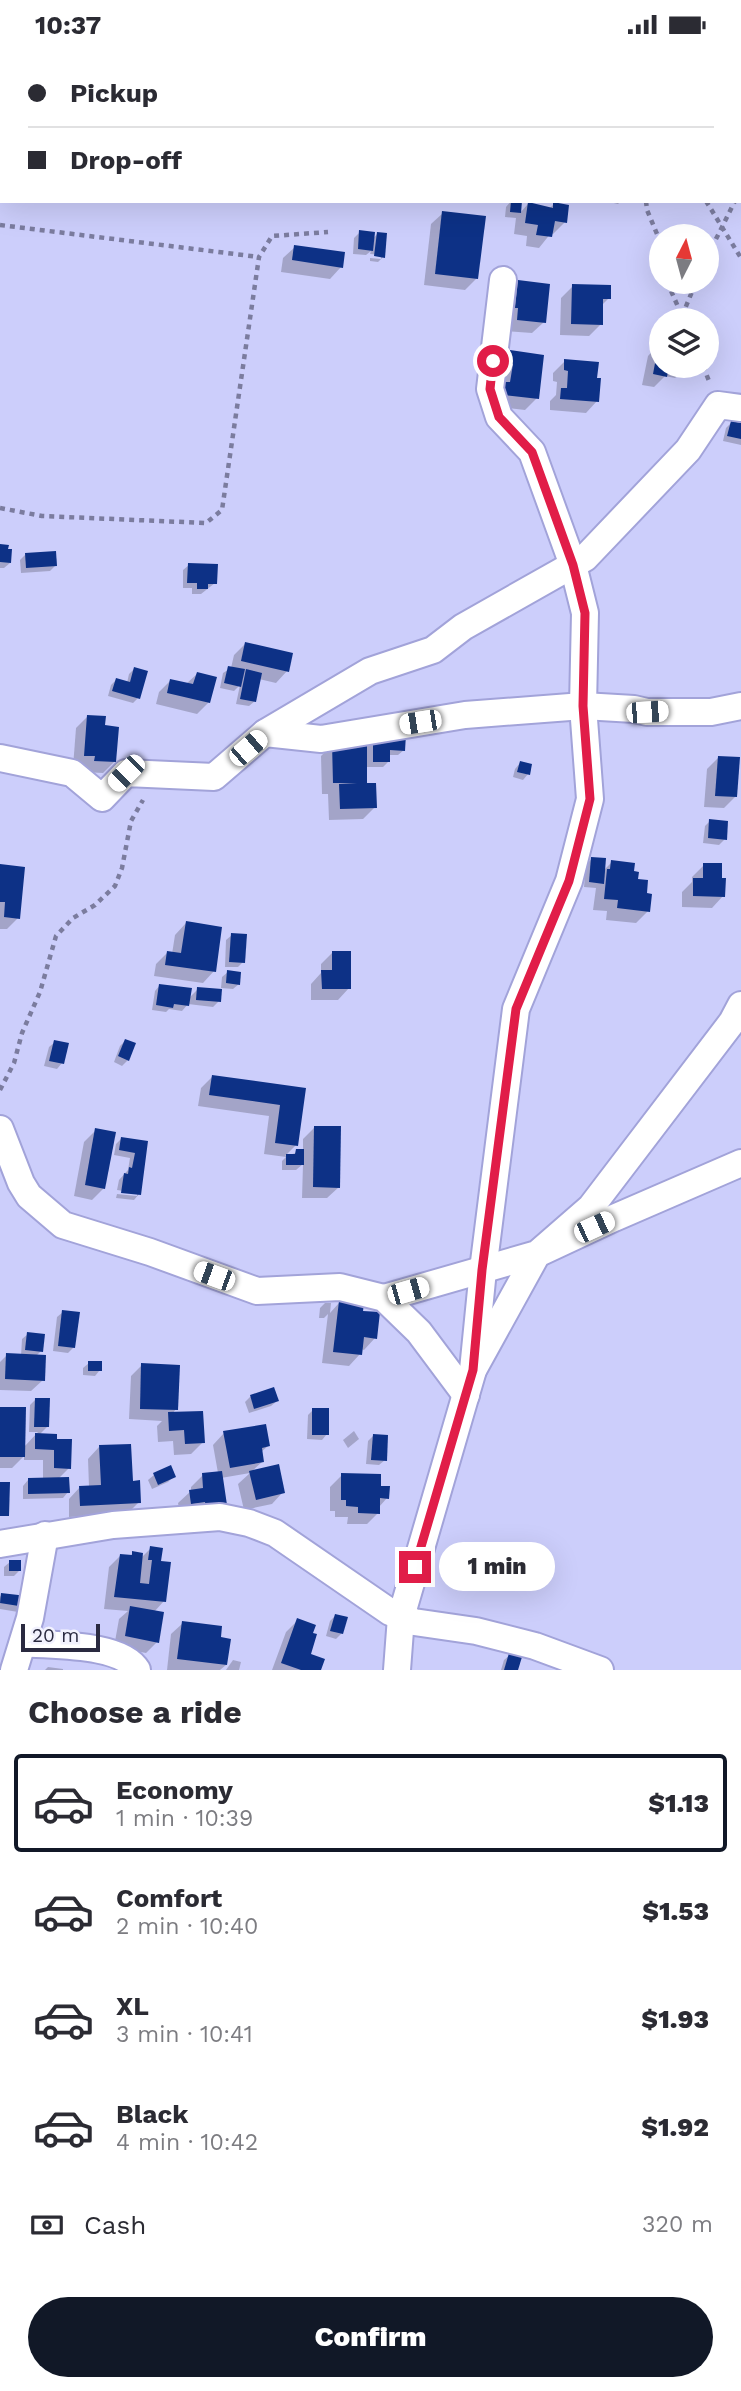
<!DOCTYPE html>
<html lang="en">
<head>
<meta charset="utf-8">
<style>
	body { margin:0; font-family:"Work Sans",sans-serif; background:#f2f2f3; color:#2b2b33; height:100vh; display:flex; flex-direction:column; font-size:26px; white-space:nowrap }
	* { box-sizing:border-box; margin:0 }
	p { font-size:23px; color:#7c7c81 }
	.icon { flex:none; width:38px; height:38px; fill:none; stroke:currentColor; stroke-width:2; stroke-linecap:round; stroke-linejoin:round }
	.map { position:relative; height:1621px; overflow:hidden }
	.panel { display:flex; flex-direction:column; background:#fff; flex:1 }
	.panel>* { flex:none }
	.top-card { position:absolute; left:0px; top:0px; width:742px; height:154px; box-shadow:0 7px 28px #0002; display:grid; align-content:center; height:154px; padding:0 28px; background:#fff }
	.needle { width:46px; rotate:6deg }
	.controls { position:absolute; left:649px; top:175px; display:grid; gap:14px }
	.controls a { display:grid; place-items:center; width:70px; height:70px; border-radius:50%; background:#fff; box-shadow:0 7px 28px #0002; font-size:35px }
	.scale { position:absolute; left:21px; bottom:18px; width:79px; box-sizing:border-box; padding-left:7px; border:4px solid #2a2a40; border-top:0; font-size:19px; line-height:24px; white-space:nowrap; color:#2a2a40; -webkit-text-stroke:5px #f2f2fe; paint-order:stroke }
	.end { position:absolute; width:32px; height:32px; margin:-16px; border:9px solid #e11d48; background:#fff; box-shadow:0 0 0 4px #fff }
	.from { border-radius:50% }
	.bubble { position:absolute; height:49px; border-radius:24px; background:#fff; box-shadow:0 7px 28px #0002; font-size:23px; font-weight:800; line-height:49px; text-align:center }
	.car { position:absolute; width:21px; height:42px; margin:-21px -10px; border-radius:9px; box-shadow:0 0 5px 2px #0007; background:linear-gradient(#fff 24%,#345 0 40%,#fff 0 76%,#345 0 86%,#fff 0) }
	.top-card b { display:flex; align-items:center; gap:24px; height:66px; font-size:26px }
	.top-card b+b { border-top:2px solid #e1e1e2 }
	.top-card i { width:18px; height:18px; background:#2b2b33 }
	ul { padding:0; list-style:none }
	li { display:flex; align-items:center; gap:21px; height:98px; margin:0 14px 10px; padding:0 14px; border:4px solid transparent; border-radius:7px }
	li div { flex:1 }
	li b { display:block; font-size:26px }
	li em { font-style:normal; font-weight:800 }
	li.active { border-color:#111827 }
	li>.icon { width:63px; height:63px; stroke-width:1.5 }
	h2 { padding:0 28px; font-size:32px; line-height:84px }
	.pay { display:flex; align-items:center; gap:18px; height:77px; padding:0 28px; font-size:26px }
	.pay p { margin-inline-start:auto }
	.button { display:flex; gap:14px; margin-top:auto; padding:14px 28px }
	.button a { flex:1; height:80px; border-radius:42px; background:#111827; color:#fff; font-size:28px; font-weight:800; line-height:80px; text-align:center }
	.status { display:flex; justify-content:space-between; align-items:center; height:49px; padding:0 35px; background:#fff; direction:ltr }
	.status svg { height:19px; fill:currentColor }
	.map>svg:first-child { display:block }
	.shadow { fill:#0003 }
	.building { fill:#0d3186 }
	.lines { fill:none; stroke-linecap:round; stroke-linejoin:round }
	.street-casing { stroke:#a2a3d9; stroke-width:30 }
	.path { stroke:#7b7c9e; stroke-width:4.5; stroke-dasharray:5 5; stroke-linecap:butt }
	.street { stroke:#fff; stroke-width:26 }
	.route { stroke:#e11d48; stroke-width:9 }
</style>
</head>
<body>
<div class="status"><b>10:37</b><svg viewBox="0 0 49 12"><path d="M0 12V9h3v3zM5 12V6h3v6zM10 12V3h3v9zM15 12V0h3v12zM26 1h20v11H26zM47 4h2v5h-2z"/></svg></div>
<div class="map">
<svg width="741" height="1621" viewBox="0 0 741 1621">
	<rect width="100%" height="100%" fill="#cccefb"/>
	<g class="shadow">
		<polygon points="291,0 380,0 290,2"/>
		<polygon points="511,152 520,164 528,155 549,160 554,155 565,173 553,185 551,184 539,199 526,197 527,187 514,185 516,169 505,168 506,158"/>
		<polygon points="605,152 621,152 618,155"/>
		<polygon points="443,164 477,229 465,241 424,236 431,175"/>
		<polygon points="360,183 373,190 377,185 383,208 378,213 370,212 370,209 381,210 381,206 370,205 371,202 366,206 353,205 354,189"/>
		<polygon points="295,198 341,218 330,230 281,223 283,209"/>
		<polygon points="519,233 544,273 532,284 506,282 507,245"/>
		<polygon points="573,237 609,249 601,257 601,275 589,287 560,286 561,249"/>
		<polygon points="659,295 662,317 687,317 675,329 665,327 654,338 642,336 648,307"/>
		<polygon points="511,303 537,349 525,361 493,357 499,315"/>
		<polygon points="565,312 597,352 586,364 550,361 550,352 556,346 557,333 553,332 553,324"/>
		<polygon points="731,374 741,376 741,396 723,392 726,379"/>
		<polygon points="0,497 10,514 4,519 0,519"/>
		<polygon points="25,506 55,517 50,522 21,524 20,511"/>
		<polygon points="189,516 215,534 201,545 192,545 192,539 183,539 183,521"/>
		<polygon points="245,595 287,622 276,634 259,630 255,652 249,657 236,655 240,636 234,642 220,639 223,624 231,619 234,606"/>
		<polygon points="134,620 138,649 133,654 108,647 111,636 116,631 127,634 129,625"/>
		<polygon points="197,625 209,653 197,665 156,655 159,643 170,632 186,635"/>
		<polygon points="88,667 103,678 114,713 103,724 83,723 73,718 76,679"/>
		<polygon points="374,687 404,701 398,706 388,706 388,713 383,718 366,718 366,736 375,758 363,770 329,771 328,745 322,745 321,707 333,695"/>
		<polygon points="719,708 735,748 724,759 704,758 707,720"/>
		<polygon points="520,714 528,725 523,731 513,728 515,720"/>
		<polygon points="710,772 725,790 719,796 703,794 705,777"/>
		<polygon points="592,810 604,821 612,813 632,824 648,862 636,874 606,871 607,862 593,861 596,839 584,838 586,815"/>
		<polygon points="704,816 723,847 712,859 682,858 682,843 692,833 692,828"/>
		<polygon points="0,817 18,869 7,880 0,880"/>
		<polygon points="186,874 214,922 203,934 154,927 156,915 167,904 172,905 175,886"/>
		<polygon points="232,886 243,913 238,918 225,918 226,891"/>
		<polygon points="332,904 349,939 338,951 311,951 311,935 321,924 321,915"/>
		<polygon points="228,923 239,935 233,940 221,939 222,928"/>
		<polygon points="160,936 189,949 198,940 219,952 213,958 188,955 182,962 169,960 166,963 152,961 155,942"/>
		<polygon points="125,992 128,1011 122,1017 114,1013 120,997"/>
		<polygon points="55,993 62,1014 57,1020 44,1017 49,998"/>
		<polygon points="212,1028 304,1040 296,1096 285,1107 303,1102 303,1090 315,1078 339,1138 327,1149 302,1149 303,1115 296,1121 282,1121 282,1112 286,1108 264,1105 269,1067 198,1057 201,1039"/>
		<polygon points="96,1081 104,1139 92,1151 74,1147 84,1093"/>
		<polygon points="121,1090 146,1094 139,1145 134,1151 116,1149 117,1145 137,1147 137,1144 117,1141 119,1131 128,1121 130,1109 114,1106 116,1095"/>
		<polygon points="325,1254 331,1254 330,1264 339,1254 361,1263 375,1289 364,1301 361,1300 360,1305 349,1317 322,1314 328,1265 324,1269 319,1269 320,1259"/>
		<polygon points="63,1263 74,1298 68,1304 53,1302 57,1268"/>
		<polygon points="28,1285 41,1302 36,1307 43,1331 31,1342 0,1341 0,1313 7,1306 21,1307 22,1290"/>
		<polygon points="89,1314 100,1321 95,1327 83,1326 83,1319"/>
		<polygon points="142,1316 176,1360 172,1365 203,1393 191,1405 174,1406 173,1392 158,1393 157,1377 162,1372 129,1370 131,1327"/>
		<polygon points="273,1340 277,1352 271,1357 249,1364 245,1353 250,1348"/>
		<polygon points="36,1350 47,1378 39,1386 55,1387 69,1419 58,1430 68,1443 63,1449 23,1450 23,1437 28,1431 43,1431 43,1411 24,1411 24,1407 12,1419 0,1419 0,1360 24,1398 38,1383 29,1383 30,1356"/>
		<polygon points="313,1361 327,1385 322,1391 307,1390 308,1366"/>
		<polygon points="354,1382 359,1390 348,1399 343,1391"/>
		<polygon points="224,1384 268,1397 261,1403 263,1412 251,1423 283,1443 272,1455 244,1461 238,1435 250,1424 221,1429 225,1455 180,1465 178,1454 191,1442 191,1438 203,1426 218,1424 213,1396"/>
		<polygon points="373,1387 385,1411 379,1416 366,1415 368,1392"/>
		<polygon points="99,1398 139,1453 127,1465 69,1468 69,1450 80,1438 89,1438 88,1410"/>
		<polygon points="154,1426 174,1427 168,1433 152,1440 148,1431"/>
		<polygon points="342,1426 379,1439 387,1449 379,1458 378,1464 367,1475 347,1475 348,1468 335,1468 335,1462 330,1462 330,1438"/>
		<polygon points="151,1499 159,1514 164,1552 154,1563 157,1593 146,1604 114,1598 119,1570 128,1562 104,1560 109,1518 120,1507 129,1508 133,1504 141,1509"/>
		<polygon points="10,1513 19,1522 14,1527 4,1527 4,1518"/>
		<polygon points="2,1545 25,1549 18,1563 0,1560 0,1548"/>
		<polygon points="335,1567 342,1584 336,1590 326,1587 330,1572"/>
		<polygon points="298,1571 308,1606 319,1621 272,1621 286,1583"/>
		<polygon points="183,1574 219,1590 226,1616 220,1621 167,1621 171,1585"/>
		<polygon points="510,1606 516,1621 501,1621 504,1611"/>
		<polygon points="233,1611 241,1613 239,1621 226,1621"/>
		<polygon points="48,1618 63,1620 63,1621 45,1621"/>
	</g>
	<g class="building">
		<polygon points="511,152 522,152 521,164 510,163"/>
		<polygon points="528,153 553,159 553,153 569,156 567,174 555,172 552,188 536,186 538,176 525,174"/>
		<polygon points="442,162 486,167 478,230 435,225"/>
		<polygon points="359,181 375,183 373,202 358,200"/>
		<polygon points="377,183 387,184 385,209 374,207"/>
		<polygon points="294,196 345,203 343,219 292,211"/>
		<polygon points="518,231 550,235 546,274 517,271 518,259 515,259"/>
		<polygon points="572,235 611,236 611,250 603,250 603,276 571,275"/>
		<polygon points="659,293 662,294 662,317 669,317 667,328 653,325"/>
		<polygon points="510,301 544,306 539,350 504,346 505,333 510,333 513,315 509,314"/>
		<polygon points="564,310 599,313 597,329 601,329 599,353 560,350 561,339 567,339 568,322 564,321"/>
		<polygon points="731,372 741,374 741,390 727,387"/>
		<polygon points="0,495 9,496 8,500 12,500 11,514 0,513"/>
		<polygon points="56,502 57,517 26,519 25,504"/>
		<polygon points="188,514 218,515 217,535 208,535 208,540 197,540 197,534 187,534"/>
		<polygon points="245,593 293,604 289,623 241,612"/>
		<polygon points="228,617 245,620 241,638 224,634"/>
		<polygon points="134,618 148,622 140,650 112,642 116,629 130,633"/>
		<polygon points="246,620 262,624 256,653 240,650"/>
		<polygon points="197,623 217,628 210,654 167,644 170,630 193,635"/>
		<polygon points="87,666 106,667 105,676 119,678 116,713 94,712 95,707 84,707"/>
		<polygon points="373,685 406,685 405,702 390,701 390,713 373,713"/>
		<polygon points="367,693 367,734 376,734 377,759 340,760 339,735 357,734 333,734 332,694"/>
		<polygon points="718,707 740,708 737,748 715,747"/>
		<polygon points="520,712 532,715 530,726 517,723"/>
		<polygon points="709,770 728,772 727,791 708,789"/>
		<polygon points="591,808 606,809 604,835 589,833"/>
		<polygon points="611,811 635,814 634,822 639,823 638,830 648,831 647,844 652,845 650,863 617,859 618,851 604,850 607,820 610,820"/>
		<polygon points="703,814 722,814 722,829 726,829 725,848 693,847 693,829 703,829"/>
		<polygon points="0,815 25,818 20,870 4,868 5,853 0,853"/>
		<polygon points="186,872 222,878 216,923 165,916 167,902 181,904"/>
		<polygon points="231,884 247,885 245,914 229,913"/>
		<polygon points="332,902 351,902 351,940 322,940 321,921 332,921"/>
		<polygon points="227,921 241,923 240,936 226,934"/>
		<polygon points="159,935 192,939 189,957 174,955 173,959 156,956"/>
		<polygon points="197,938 222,940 221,953 196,951"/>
		<polygon points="125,990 136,994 129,1012 118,1007"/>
		<polygon points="54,991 69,994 64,1015 49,1012"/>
		<polygon points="212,1026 306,1039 298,1097 275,1094 280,1056 209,1046"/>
		<polygon points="314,1077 341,1077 340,1139 313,1138"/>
		<polygon points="95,1079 116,1083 105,1140 85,1136"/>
		<polygon points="121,1088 148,1092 141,1146 121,1144 124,1124 128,1125 129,1118 132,1119 135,1104 119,1101"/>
		<polygon points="296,1100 304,1100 304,1116 286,1116 286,1105 295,1105"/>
		<polygon points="339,1252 364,1255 363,1262 380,1263 377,1290 364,1288 362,1306 333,1303"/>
		<polygon points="62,1261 80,1263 75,1299 58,1297"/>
		<polygon points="27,1283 45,1285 43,1303 25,1301"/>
		<polygon points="6,1304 46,1306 45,1332 5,1330"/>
		<rect x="88" y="1312" width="14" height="10"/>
		<polygon points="141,1314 180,1316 178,1361 140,1360"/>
		<polygon points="274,1338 279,1352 254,1360 250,1346"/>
		<polygon points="35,1349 50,1349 49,1378 34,1378"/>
		<polygon points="0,1358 26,1358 25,1408 0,1408"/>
		<rect x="312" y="1359" width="17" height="27"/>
		<polygon points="203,1362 205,1394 185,1395 184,1381 169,1382 168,1363"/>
		<polygon points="266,1375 270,1397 262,1399 264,1413 230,1419 223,1382"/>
		<polygon points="35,1384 57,1385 57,1390 72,1390 71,1420 54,1419 54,1401 35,1400"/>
		<polygon points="373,1385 388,1386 387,1412 371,1411"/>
		<polygon points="131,1395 133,1432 140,1431 141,1454 80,1457 79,1437 101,1436 99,1396"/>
		<polygon points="279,1415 285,1444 256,1451 249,1422"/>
		<polygon points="171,1416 176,1428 158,1436 153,1424"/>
		<polygon points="222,1422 227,1456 206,1458 205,1453 191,1455 189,1441 203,1439 202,1424"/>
		<polygon points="341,1424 381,1425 381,1437 390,1437 389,1450 380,1449 380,1465 358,1464 358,1458 346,1457 346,1451 341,1451"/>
		<polygon points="69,1428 70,1444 28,1445 28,1429"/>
		<polygon points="0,1433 10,1433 9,1467 0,1467"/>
		<polygon points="150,1497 163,1499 161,1512 171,1513 166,1553 114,1548 120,1505 132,1506 132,1502 143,1504 140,1534 149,1535 152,1511 148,1511"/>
		<rect x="9" y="1511" width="12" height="11"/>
		<polygon points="1,1544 27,1547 25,1558 0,1554"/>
		<polygon points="130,1557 164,1563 159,1594 125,1587"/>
		<polygon points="335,1565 348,1568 343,1585 330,1582"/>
		<polygon points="297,1569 316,1576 313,1584 317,1585 311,1605 325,1610 321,1621 301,1621 281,1614"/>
		<polygon points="182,1572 222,1577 221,1588 231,1590 227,1616 177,1610"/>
		<polygon points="509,1604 522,1608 518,1621 504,1621"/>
	</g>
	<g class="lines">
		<g class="street-casing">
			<g id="street">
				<polyline points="265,684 370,622 433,601 463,578 585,509 688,401 718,356 741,359"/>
				<polyline points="0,709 72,724 102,749 126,724 214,728 265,684 321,690 465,666 583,657 634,660 647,663 711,663 741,657"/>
				<polyline points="0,1080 21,1134 29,1147 63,1176 150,1203 257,1242 340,1238 384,1249 419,1283 466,1346"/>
				<polyline points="384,1249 537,1205 591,1158 732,973 741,956"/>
				<polyline points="473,1321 483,1221 516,960 569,832 590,750 583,657 585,564 573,516 532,403 499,368 490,340 503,231"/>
				<polyline points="0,1495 113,1476 220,1468 249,1474 275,1484 390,1563 414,1573 476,1582 535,1597 600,1621"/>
				<path d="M23 1594C52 1597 121 1594 137 1621"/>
				<polyline points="14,1621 30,1569 45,1486"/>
				<polyline points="397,1621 401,1568 473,1321 537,1205 614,1169 741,1114"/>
			</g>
		</g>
		<g class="path">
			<polyline points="740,37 741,36"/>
			<polyline points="740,136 741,134"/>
			<polyline points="646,152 647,161 662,197"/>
			<polyline points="706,152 741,209"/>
			<polyline points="0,176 259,208"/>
			<polyline points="707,208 735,152"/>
			<polyline points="667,233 684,271"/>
			<polyline points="682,267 696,233"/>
			<polyline points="703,317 709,332"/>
			<polyline points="0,459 42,467 206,474 222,461 259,208 272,187 328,183"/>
			<polyline points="0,1041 14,1014 22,984 40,943 56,887 73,869 95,856 115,837 122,819 131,772 143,751"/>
		</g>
		<use href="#street" class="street"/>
	</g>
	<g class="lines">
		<polyline class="route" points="415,1518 473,1321 482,1221 516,960 569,832 590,750 583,657 585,564 573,516 532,403 499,368 490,340 493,312"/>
	</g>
</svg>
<div class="controls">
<a><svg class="needle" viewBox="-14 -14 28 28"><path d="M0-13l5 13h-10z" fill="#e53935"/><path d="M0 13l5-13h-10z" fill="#7c7c81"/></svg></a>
<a><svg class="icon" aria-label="layers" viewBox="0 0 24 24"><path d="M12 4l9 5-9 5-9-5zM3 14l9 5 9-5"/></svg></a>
</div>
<div class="scale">20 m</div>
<i class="end from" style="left:493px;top:312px"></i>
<i class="end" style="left:415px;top:1518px"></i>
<div class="bubble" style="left:439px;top:1493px;width:116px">1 min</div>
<i class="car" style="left:647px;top:663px;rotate:86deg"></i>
<i class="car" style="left:420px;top:673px;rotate:261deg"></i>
<i class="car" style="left:248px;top:699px;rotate:49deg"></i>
<i class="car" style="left:126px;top:724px;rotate:225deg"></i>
<i class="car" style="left:594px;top:1178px;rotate:65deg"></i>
<i class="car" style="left:214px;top:1227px;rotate:290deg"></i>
<i class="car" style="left:408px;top:1242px;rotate:74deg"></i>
<div class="top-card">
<b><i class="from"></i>Pickup</b>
<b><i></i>Drop-off</b>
</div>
</div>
<section class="panel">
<h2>Choose a ride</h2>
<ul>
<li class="active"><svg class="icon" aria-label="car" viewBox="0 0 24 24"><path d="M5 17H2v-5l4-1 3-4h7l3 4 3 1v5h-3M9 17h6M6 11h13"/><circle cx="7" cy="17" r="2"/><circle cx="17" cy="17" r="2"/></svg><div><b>Economy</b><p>1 min · 10:39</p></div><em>$1.13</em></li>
<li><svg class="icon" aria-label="car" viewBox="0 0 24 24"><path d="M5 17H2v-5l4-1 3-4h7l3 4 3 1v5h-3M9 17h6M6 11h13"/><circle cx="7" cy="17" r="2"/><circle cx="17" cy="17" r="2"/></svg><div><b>Comfort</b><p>2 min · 10:40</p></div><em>$1.53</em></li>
<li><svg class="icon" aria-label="car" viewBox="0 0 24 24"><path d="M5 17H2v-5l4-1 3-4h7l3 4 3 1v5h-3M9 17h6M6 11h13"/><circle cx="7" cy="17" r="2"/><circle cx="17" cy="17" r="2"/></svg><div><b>XL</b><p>3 min · 10:41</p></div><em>$1.93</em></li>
<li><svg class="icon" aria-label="car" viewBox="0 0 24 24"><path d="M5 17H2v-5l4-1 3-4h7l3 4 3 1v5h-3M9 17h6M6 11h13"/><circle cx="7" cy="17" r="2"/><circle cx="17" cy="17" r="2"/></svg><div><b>Black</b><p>4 min · 10:42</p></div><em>$1.92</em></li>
</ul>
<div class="pay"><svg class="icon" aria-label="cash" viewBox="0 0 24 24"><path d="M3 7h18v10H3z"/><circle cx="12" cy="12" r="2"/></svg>Cash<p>320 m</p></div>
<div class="button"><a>Confirm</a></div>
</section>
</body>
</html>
